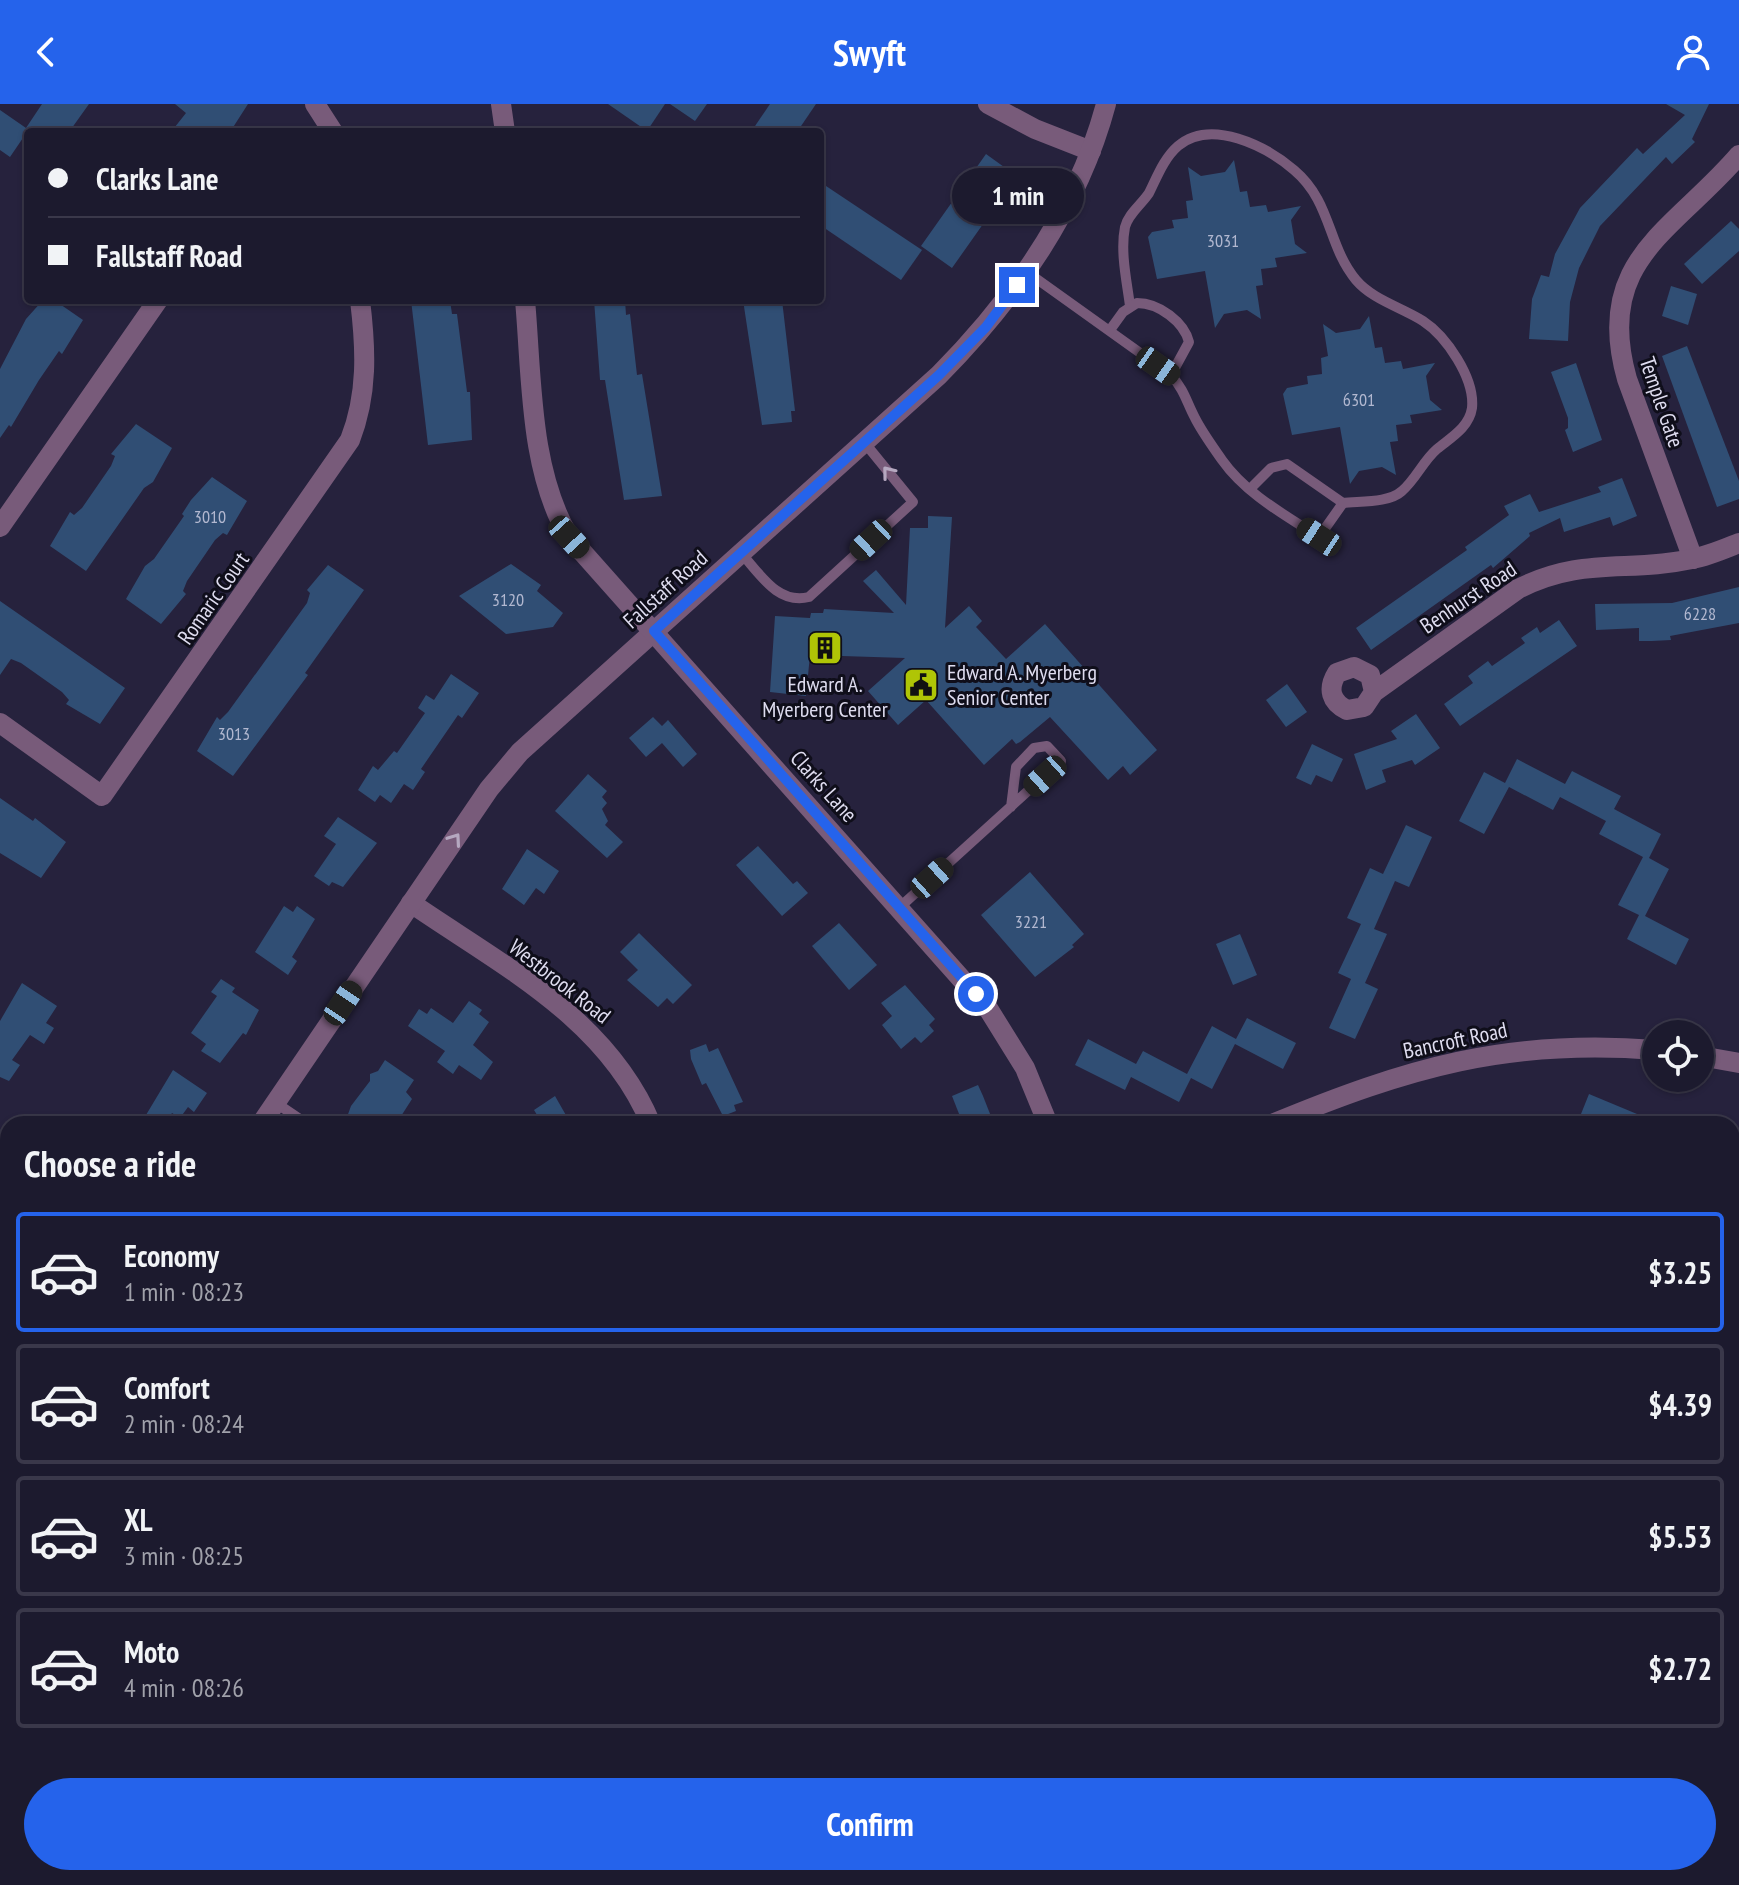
<!DOCTYPE html>
<html lang="en">
<head>
<meta charset="utf-8">
<style>
	body { margin:0; font-family:"PT Sans Narrow",sans-serif; background:#29273a; color:#f1f3f6; height:100vh; display:flex; flex-direction:column; font-size:30px; white-space:nowrap }
	* { box-sizing:border-box; margin:0 }
	p { font-size:26px; color:#a0a1aa }
	.icon { flex:none; width:44px; height:44px; fill:none; stroke:currentColor; stroke-width:2; stroke-linecap:round; stroke-linejoin:round }
	.map { position:relative; flex:1; overflow:hidden }
	.details { position:absolute; left:0px; top:1012px; width:1740px; height:770px; display:flex; flex-direction:column; background:#1c1a2e; border-radius:24px 24px 0 0; box-shadow:0 2px 6px #0004,0 0 0 2px #3a384a }
	.details>* { flex:none }
	.guide { position:absolute; left:24px; top:24px; width:800px; height:176px; border-radius:8px; box-shadow:0 2px 6px #0004,0 0 0 2px #3a384a; display:grid; align-content:center; height:176px; padding:0 24px; background:#1c1a2e }
	.fabs { position:absolute; left:1642px; top:916px; display:grid; gap:16px }
	.fabs a { display:grid; place-items:center; width:72px; height:72px; border-radius:50%; background:#1c1a2e; box-shadow:0 2px 6px #0004,0 0 0 2px #3a384a; font-size:40px }
	.end { position:absolute; width:36px; height:36px; margin:-18px; border:10px solid #2563eb; background:#fff; box-shadow:0 0 0 4px #fff }
	.from { border-radius:50% }
	.bubble { position:absolute; height:56px; border-radius:28px; background:#1c1a2e; box-shadow:0 2px 6px #0004,0 0 0 2px #3a384a; font-size:26px; font-weight:700; line-height:56px; text-align:center }
	.car { position:absolute; width:24px; height:48px; margin:-24px -12px; border-radius:10px; box-shadow:0 0 6px 2px #0007; background:linear-gradient(#222 24%,#8ab4d8 0 40%,#222 0 76%,#8ab4d8 0 86%,#222 0) }
	.guide b { display:flex; align-items:center; gap:28px; height:76px; font-size:30px }
	.guide b+b { border-top:2px solid #3a384a }
	.guide i { width:20px; height:20px; background:#f1f3f6 }
	ul { padding:0; list-style:none }
	li { display:flex; align-items:center; gap:24px; height:120px; margin:0 16px 12px; padding:0 8px; border:4px solid #3a384a; border-radius:8px }
	li div { flex:1 }
	li b { display:block; font-size:30px }
	li em { font-style:normal; font-weight:700 }
	li.selected { border-color:#2563eb }
	li>.icon { width:72px; height:72px; stroke-width:1.5 }
	h2 { padding:0 24px; font-size:36px; line-height:96px }
	.action { display:flex; gap:16px; margin-top:auto; padding:16px 24px }
	.action a { flex:1; height:92px; border-radius:48px; background:#2563eb; color:#fff; font-size:32px; font-weight:700; line-height:92px; text-align:center }
	header { display:flex; justify-content:space-between; align-items:center; height:104px; padding:0 24px; background:#2563eb; color:#fff; font-size:36px; font-weight:700 }
	.map>svg:first-child { display:block }
	.park { fill:url(#park-crowns) }
	.lines { fill:none; stroke-linecap:round; stroke-linejoin:round }
	.stream { stroke:#000e14; stroke-width:6 }
	.building { fill:#304e74 }
	.service { stroke:#785b7a; stroke-width:10 }
	.minor { stroke:#785b7a; stroke-width:20 }
	.tertiary { stroke:#785b7a; stroke-width:20 }
	.secondary { stroke:#a678aa; stroke-width:20 }
	.oneway { stroke:#b5a8c0 }
	.route { stroke:#2563eb; stroke-width:10 }
	.labels { text-anchor:middle; stroke-width:6; stroke-linejoin:round; paint-order:stroke }
	.number-label { font-size:18px; fill:#b2b8d0 }
	.street-label { font-size:22px; fill:#dedcef; stroke:#0f0e1a }
	.poi-label { font-size:22px; fill:#dedcef; stroke:#0f0e1a; text-anchor:start }
</style>
</head>
<body>
<header><svg class="icon" aria-label="back" viewBox="0 0 24 24"><path d="M15 5l-7 7 7 7"/></svg>Swyft<svg class="icon" aria-label="person" viewBox="0 0 24 24"><circle cx="12" cy="8" r="4"/><path d="M4 21q1-7 8-7t8 7"/></svg></header>
<div class="map">
<svg width="1739" height="1781" viewBox="0 0 1739 1781">
	<defs>
		<pattern id="park-crowns" width="20" height="18" patternUnits="userSpaceOnUse" patternTransform="scale(2)"><rect width="20" height="18" fill="#512837"/><path d="M2 6a3 3 0 1 1 6 0M12 15a3 3 0 1 1 6 0" fill="none" stroke="#6a4754"/></pattern>
	</defs>
	<rect width="100%" height="100%" fill="#26223d"/>
	<g class="park">
		<polygon points="1739,1444 1739,1597 1732,1610 1732,1459"/>
		<polygon points="1571,1774 1646,1774 1643,1781 1567,1781"/>
	</g>
	<g class="lines">
		<g class="stream">
			<polyline points="1732,1519 1739,1505"/>
			<polyline points="1601,1781 1605,1774"/>
		</g>
	</g>
	<g class="building">
		<polygon points="42,0 89,0 69,28 27,28 10,53 0,46 0,6 26,24"/>
		<polygon points="175,0 248,0 230,28 171,28 186,9"/>
		<polygon points="608,0 665,0 647,27"/>
		<polygon points="670,0 707,0 695,17"/>
		<polygon points="770,0 816,0 797,28 751,28"/>
		<polygon points="1666,0 1709,0 1692,35 1695,38 1672,60 1666,53 1600,122 1579,164 1570,198 1568,237 1529,235 1532,195 1541,171 1549,173 1555,150 1580,104 1637,44 1643,50 1685,11"/>
		<polygon points="986,50 1011,68 985,111 988,113 952,164 921,142"/>
		<polygon points="1234,56 1240,88 1247,87 1250,103 1266,101 1268,108 1301,102 1291,116 1295,140 1307,149 1275,154 1277,163 1261,165 1263,181 1256,182 1261,215 1247,206 1224,210 1215,224 1205,167 1157,175 1148,133 1152,128 1174,124 1172,116 1188,114 1186,97 1193,96 1188,63 1201,72 1225,68"/>
		<polygon points="820,78 922,146 901,176 820,121"/>
		<polygon points="1731,117 1739,125 1739,147 1702,180 1684,160"/>
		<polygon points="1671,182 1697,190 1688,221 1662,212"/>
		<polygon points="43,196 54,196 83,216 62,250 59,247 39,276 11,323 9,321 0,334 0,265 26,215"/>
		<polygon points="411,196 450,196 452,210 457,210 467,288 470,288 472,336 428,341"/>
		<polygon points="594,196 625,196 626,211 630,210 637,271 642,270 662,392 624,396 605,276 600,276"/>
		<polygon points="743,196 782,196 795,307 791,307 792,318 762,321"/>
		<polygon points="1369,212 1375,244 1382,243 1385,259 1401,257 1403,265 1435,259 1426,272 1430,296 1442,306 1410,311 1412,319 1396,321 1398,337 1390,338 1396,371 1382,363 1359,367 1350,380 1340,323 1292,331 1283,290 1287,284 1308,280 1307,272 1322,270 1321,254 1328,252 1323,220 1336,229 1360,225"/>
		<polygon points="1687,242 1739,377 1739,395 1717,403 1662,252"/>
		<polygon points="1576,259 1602,336 1573,348 1565,326 1568,324 1568,314 1551,268"/>
		<polygon points="136,320 172,344 153,378 144,384 86,467 50,442 70,408 74,411 82,404 111,362 115,352 111,350"/>
		<polygon points="212,373 247,397 227,431 223,429 215,436 187,477 183,487 186,490 161,520 126,495 145,462 154,455 184,412 182,410 191,396"/>
		<polygon points="1622,374 1637,412 1613,422 1610,413 1564,428 1560,414 1529,429 1530,432 1493,464 1491,461 1371,546 1356,524 1467,446 1465,443 1509,411 1504,402 1530,390 1539,408 1601,388 1598,383"/>
		<polygon points="928,412 952,413 945,524 969,502 982,517 976,523 1006,555 1045,520 1157,646 1130,671 1123,662 1108,676 1050,613 1020,638 1016,640 1012,635 984,661 926,596 898,621 868,587 905,554 810,551 806,592 770,588 775,512 810,514 811,509 823,509 824,505 894,509 863,477 876,466 906,501 910,424 928,424"/>
		<polygon points="511,460 541,481 537,487 563,509 553,523 506,530 459,492"/>
		<polygon points="328,461 364,486 305,569 308,571 233,672 197,647 217,613 220,616 228,608 307,499 310,489 307,486"/>
		<polygon points="1739,483 1739,519 1670,532 1671,536 1652,537 1639,537 1639,524 1596,526 1595,500 1672,499"/>
		<polygon points="0,497 125,584 100,620 66,600 69,596 62,588 21,559 11,555 0,571"/>
		<polygon points="1559,516 1577,542 1460,622 1444,600 1473,579 1468,572 1488,557 1492,562 1525,539 1521,534 1537,523 1540,529"/>
		<polygon points="451,570 479,589 462,614 458,611 421,665 425,668 413,686 404,680 391,699 380,691 375,698 358,686 373,662 378,666 394,647 397,649 425,609 418,604 426,591 434,596"/>
		<polygon points="1287,580 1307,608 1286,623 1266,596"/>
		<polygon points="1416,610 1440,644 1415,661 1412,656 1382,666 1386,678 1366,686 1354,650 1397,635 1391,627"/>
		<polygon points="653,613 662,622 668,616 697,650 683,663 662,639 646,653 629,634"/>
		<polygon points="1312,640 1343,655 1332,678 1316,671 1311,681 1296,674"/>
		<polygon points="1517,655 1565,680 1572,667 1621,692 1614,705 1661,730 1649,754 1669,765 1645,812 1689,835 1676,861 1627,835 1639,811 1618,801 1643,753 1599,730 1606,717 1560,693 1553,706 1509,683 1484,730 1459,717 1484,668 1505,679"/>
		<polygon points="588,670 607,687 602,693 607,699 602,705 608,717 605,721 623,738 607,754 555,707"/>
		<polygon points="0,694 33,717 35,714 66,738 41,774 0,749"/>
		<polygon points="338,713 377,739 343,783 332,778 329,782 314,772 336,740 324,732"/>
		<polygon points="1406,721 1432,733 1409,783 1395,777 1374,825 1387,830 1365,879 1378,885 1355,935 1329,924 1351,875 1338,869 1361,820 1347,814 1370,764 1383,770"/>
		<polygon points="758,742 793,780 797,777 808,789 782,812 736,761"/>
		<polygon points="527,745 559,767 544,790 536,784 524,801 502,785"/>
		<polygon points="1030,768 1084,830 1072,841 1074,843 1035,873 981,811"/>
		<polygon points="284,802 293,808 297,802 315,815 292,853 297,857 288,871 255,848"/>
		<polygon points="839,819 877,861 849,886 812,842"/>
		<polygon points="639,829 692,881 673,900 667,894 658,903 627,876 638,866 620,848"/>
		<polygon points="1240,830 1257,871 1233,881 1216,840"/>
		<polygon points="221,875 235,884 232,888 259,906 246,931 243,929 220,959 201,947 206,940 191,929 217,892 211,888"/>
		<polygon points="22,879 57,902 46,919 54,924 44,940 30,931 12,956 20,961 9,977 0,973 0,917"/>
		<polygon points="905,881 935,915 929,921 934,927 921,939 915,933 901,945 882,921 892,912 881,899"/>
		<polygon points="469,897 482,906 479,910 489,918 473,941 493,958 481,976 459,961 453,970 437,958 445,947 408,922 419,905 427,910 431,904 453,919"/>
		<polygon points="1247,914 1296,939 1283,965 1235,940 1212,985 1191,974 1179,998 1131,973 1125,986 1075,961 1088,935 1136,960 1143,947 1187,970 1212,922 1236,935"/>
		<polygon points="706,940 709,948 718,944 743,998 734,1001 736,1007 723,1012 706,979 702,981 691,955 690,946"/>
		<polygon points="385,956 414,976 406,988 412,995 396,1020 358,1020 347,1013 351,1002 370,977 370,970 378,967"/>
		<polygon points="173,966 207,989 194,1008 188,1003 180,1014 172,1009 165,1020 160,1020 146,1011"/>
		<polygon points="978,981 983,992 994,1020 963,1020 952,992"/>
		<polygon points="1589,990 1661,1020 1577,1020"/>
		<polygon points="555,992 571,1020 549,1020 546,1016 542,1019 534,1006"/>
	</g>
	<g class="lines">
		<g class="service">
			<path d="M1027 168 1171 271C1185 287 1186 297 1195 314 1202 328 1213 343 1222 356 1246 390 1285 411 1319 433L1343 399 1287 360 1271 364 1250 385"/>
			<path d="M1130 202C1127 178 1120 148 1125 123 1128 110 1142 100 1149 89 1157 73 1164 54 1178 42 1211 14 1266 42 1294 66 1332 98 1327 141 1356 176 1373 196 1401 203 1423 217 1446 232 1475 274 1472 304 1469 324 1450 334 1437 345 1423 357 1416 375 1402 387 1389 399 1361 397 1343 399"/>
			<path d="M1110 226 1123 208 1137 199C1159 199 1184 218 1189 238L1171 271"/>
			<path d="M741 449C760 470 778 501 809 493L913 398 864 338"/>
			<polyline points="900,803 1061,657 1047,642 1034,644 1016,663 1011,703"/>
			<polyline points="276,999 307,1020"/>
		</g>
		<g class="minor">
			<polyline points="315,0 333,28"/>
			<polyline points="988,0 1035,25 1091,47"/>
			<polyline points="0,423 158,196"/>
			<path d="M1693 455 1627 275C1593 156 1674 127 1739 51"/>
			<path d="M1374 588 1370 571 1354 563 1337 569C1327 585 1331 598 1347 606L1364 603 1374 588 1518 485C1582 452 1628 469 1692 455 1708 452 1724 445 1739 439"/>
			<path d="M0 619 102 692 350 336C368 290 366 245 360 196"/>
			<path d="M411 799C501 861 607 914 651 1020"/>
			<polyline points="1700,952 1739,959"/>
			<path d="M261 1020 489 685 520 648 939 271C1015 194 1078 105 1106 0"/>
			<path d="M1272 1020C1407 964 1508 934 1656 946"/>
			<polyline points="0,1405 8,1393"/>
			<polyline points="1732,1428 1739,1412"/>
			<polyline points="0,1567 8,1568"/>
			<polyline points="0,1709 8,1720"/>
			<polyline points="45,1774 50,1781"/>
			<polyline points="783,1774 789,1781"/>
			<polyline points="560,1781 566,1774"/>
			<polyline points="1547,1781 1551,1774"/>
		</g>
		<g class="tertiary">
			<polyline points="501,0 505,28"/>
			<path d="M525 196C532 273 529 365 569 433L989 906 1025 964 1048 1020"/>
			<polyline points="1369,1774 1372,1781"/>
		</g>
		<g class="secondary">
			<polyline points="1732,1649 1739,1636"/>
			<polyline points="1663,1781 1667,1774"/>
		</g>
	</g>
	<defs><path id="oneway-chevron" d="M-2-3.5L2.5 0L-2 3.5" fill="none" stroke-width="1.6" stroke-linecap="round" stroke-linejoin="round" transform="scale(2)"/></defs>
	<g class="oneway">
		<use href="#oneway-chevron" transform="translate(888 368) rotate(-129)"/>
		<use href="#oneway-chevron" transform="translate(455 735) rotate(-55)"/>
	</g>
	<g class="lines">
		<polyline class="route" points="976,890 654,527 939,271 986,223 1017,181"/>
	</g>
	<defs>
		<g id="building-square" transform="scale(1.8)"><rect x="-9" y="-9" width="18" height="18" rx="4" fill="#afc506" stroke="#0f0e1a"/><path d="M-4-6H4V6H1V3H-1V6H-4ZM-2.5-4.3h1.7v1.8h-1.7ZM.8-4.3h1.7v1.8H.8ZM-2.5-1h1.7V.8h-1.7ZM.8-1h1.7V.8H.8Z" fill="#111"/></g>
		<g id="civic-square" transform="scale(1.8)"><rect x="-9" y="-9" width="18" height="18" rx="4" fill="#afc506" stroke="#0f0e1a"/><path d="M-.6-6.5H3V-4.5H.6V-3L4-1V1h2V6H-6V1h2V-1L-.6-3ZM-1.2 2.5V6h2.4V2.5Z" fill="#111"/></g>
	</defs>
	<g fill-rule="evenodd">
		<use href="#building-square" x="825" y="544"/>
		<use href="#civic-square" x="921" y="581"/>
	</g>
	<g class="labels">
		<g class="number-label">
			<text x="1223" y="143">3031</text>
			<text x="1359" y="302">6301</text>
			<text x="210" y="419">3010</text>
			<text x="508" y="502">3120</text>
			<text x="1700" y="516">6228</text>
			<text x="234" y="636">3013</text>
			<text x="1031" y="824">3221</text>
		</g>
		<g class="street-label">
			<text transform="translate(1662 298) rotate(71)" y="8">Temple Gate</text>
			<text transform="translate(665 485) rotate(-42)" y="8">Fallstaff Road</text>
			<text transform="translate(1468 493) rotate(-34)" y="8">Benhurst Road</text>
			<text transform="translate(213 494) rotate(-55)" y="8">Romaric Court</text>
			<text transform="translate(824 682) rotate(48)" y="8">Clarks Lane</text>
			<text transform="translate(560 877) rotate(38)" y="8">Westbrook Road</text>
			<text transform="translate(1455 936) rotate(-12)" y="8">Bancroft Road</text>
		</g>
		<g class="poi-label">
			<text x="947" y="576">Edward A. Myerberg<tspan x="947" dy="25">Senior Center</tspan></text>
			<text x="825" y="588" text-anchor="middle">Edward A.<tspan x="825" dy="25">Myerberg Center</tspan></text>
		</g>
	</g>
</svg>
<div class="fabs">
<a><svg class="icon" aria-label="locate" viewBox="0 0 24 24"><circle cx="12" cy="12" r="6"/><path d="M12 2v4M12 18v4M2 12h4M18 12h4"/></svg></a>
</div>
<i class="end from" style="left:976px;top:890px"></i>
<i class="end" style="left:1017px;top:181px"></i>
<div class="bubble" style="left:952px;top:64px;width:132px">1 min</div>
<i class="car" style="left:1158px;top:262px;rotate:125deg"></i>
<i class="car" style="left:569px;top:433px;rotate:138deg"></i>
<i class="car" style="left:1319px;top:433px;rotate:303deg"></i>
<i class="car" style="left:871px;top:436px;rotate:227deg"></i>
<i class="car" style="left:1045px;top:672px;rotate:228deg"></i>
<i class="car" style="left:932px;top:774px;rotate:48deg"></i>
<i class="car" style="left:343px;top:899px;rotate:34deg"></i>
<div class="guide">
<b><i class="from"></i>Clarks Lane</b>
<b><i></i>Fallstaff Road</b>
</div>
<section class="details">
<h2>Choose a ride</h2>
<ul>
<li class="selected"><svg class="icon" aria-label="car" viewBox="0 0 24 24"><path d="M5 17H2v-5l4-1 3-4h7l3 4 3 1v5h-3M9 17h6M6 11h13"/><circle cx="7" cy="17" r="2"/><circle cx="17" cy="17" r="2"/></svg><div><b>Economy</b><p>1 min · 08:23</p></div><em>$3.25</em></li>
<li><svg class="icon" aria-label="car" viewBox="0 0 24 24"><path d="M5 17H2v-5l4-1 3-4h7l3 4 3 1v5h-3M9 17h6M6 11h13"/><circle cx="7" cy="17" r="2"/><circle cx="17" cy="17" r="2"/></svg><div><b>Comfort</b><p>2 min · 08:24</p></div><em>$4.39</em></li>
<li><svg class="icon" aria-label="car" viewBox="0 0 24 24"><path d="M5 17H2v-5l4-1 3-4h7l3 4 3 1v5h-3M9 17h6M6 11h13"/><circle cx="7" cy="17" r="2"/><circle cx="17" cy="17" r="2"/></svg><div><b>XL</b><p>3 min · 08:25</p></div><em>$5.53</em></li>
<li><svg class="icon" aria-label="car" viewBox="0 0 24 24"><path d="M5 17H2v-5l4-1 3-4h7l3 4 3 1v5h-3M9 17h6M6 11h13"/><circle cx="7" cy="17" r="2"/><circle cx="17" cy="17" r="2"/></svg><div><b>Moto</b><p>4 min · 08:26</p></div><em>$2.72</em></li>
</ul>
<div class="action"><a>Confirm</a></div>
</section>
</div>
</body>
</html>
